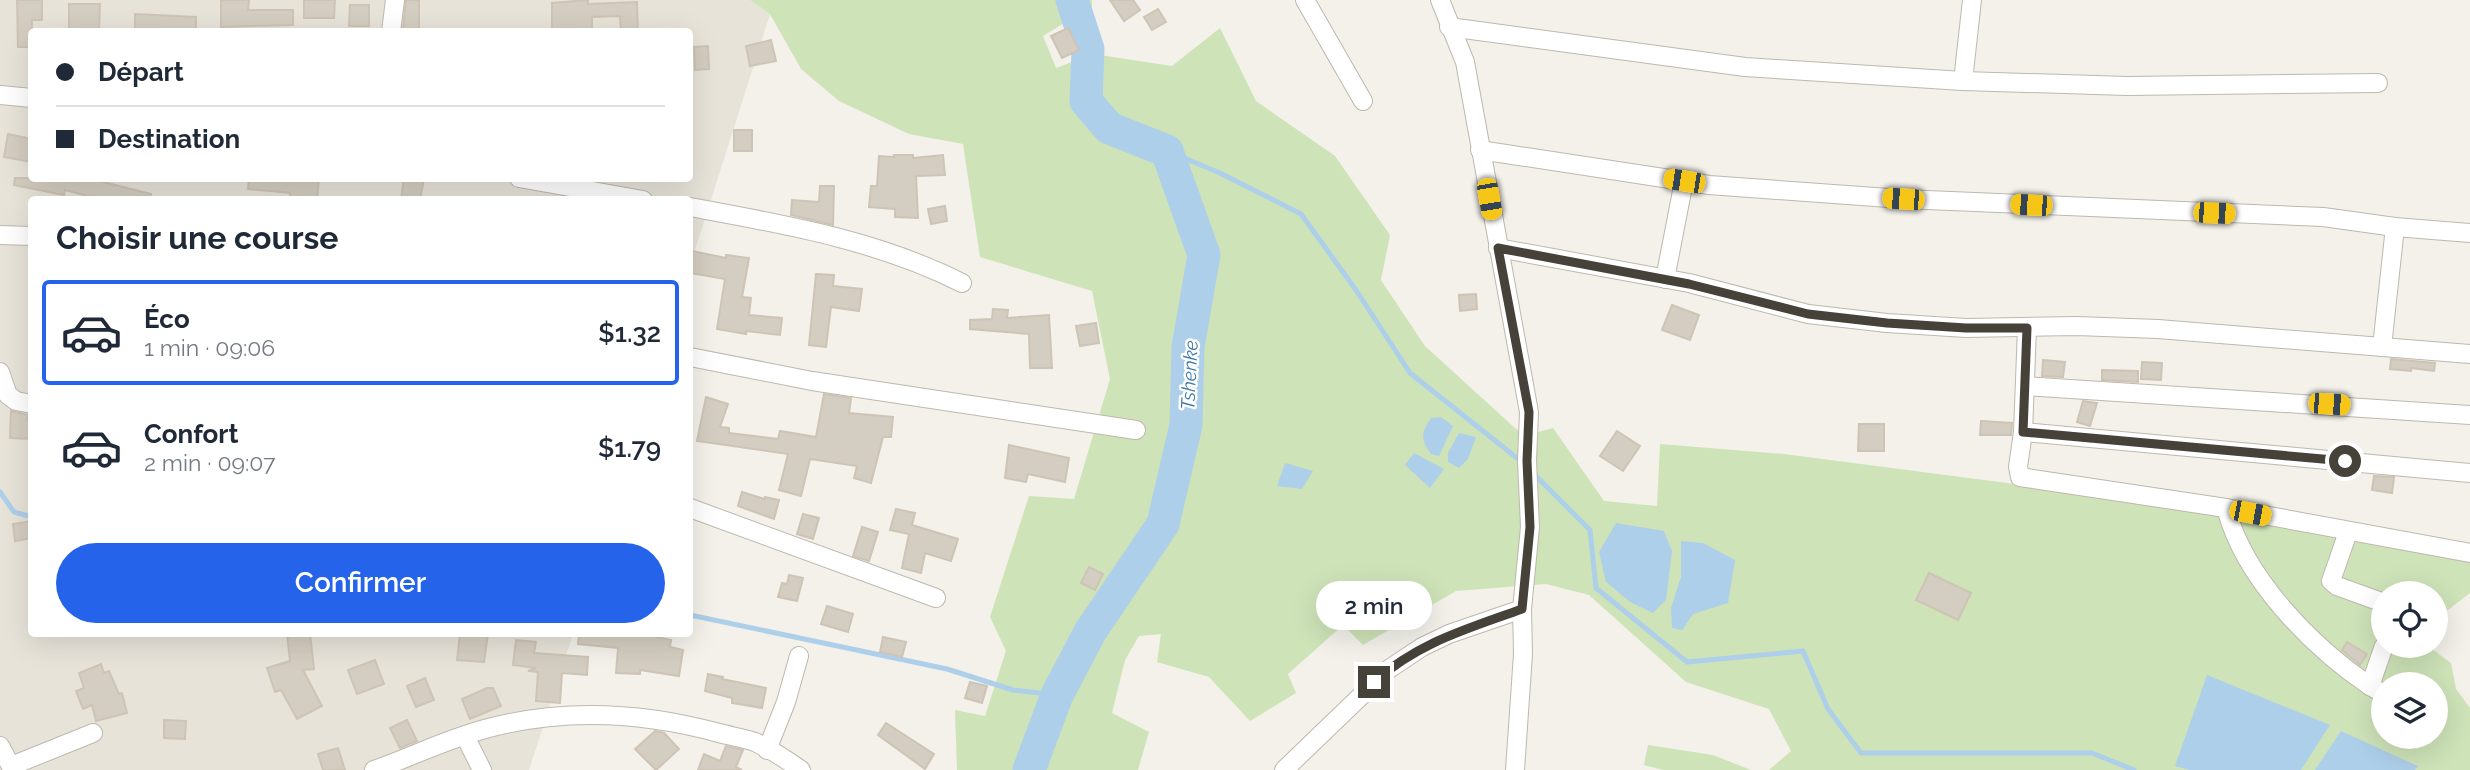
<!DOCTYPE html>
<html lang="fr">
<head>
<meta charset="utf-8">
<style>
	body { margin:0; font-family:Raleway,sans-serif; background:#f2f2f3; color:#1f2937; height:100vh; display:flex; flex-direction:column; font-size:26px; white-space:nowrap }
	* { box-sizing:border-box; margin:0 }
	p { font-size:23px; color:#747a83 }
	.icon { flex:none; width:38px; height:38px; fill:none; stroke:currentColor; stroke-width:2; stroke-linecap:round; stroke-linejoin:round }
	.map { position:relative; flex:1; overflow:hidden }
	.sheet { position:absolute; left:28px; top:196px; width:665px; height:441px; display:flex; flex-direction:column; background:#fff; border-radius:7px; box-shadow:0 7px 28px #0002 }
	.sheet>* { flex:none }
	.hud { position:absolute; left:28px; top:28px; width:665px; height:154px; border-radius:7px; box-shadow:0 7px 28px #0002; display:grid; align-content:center; height:154px; padding:0 28px; background:#fff }
	.buttons { position:absolute; left:2371px; top:581px; display:grid; gap:14px }
	.buttons a { display:grid; place-items:center; width:77px; height:77px; border-radius:50%; background:#fff; box-shadow:0 7px 28px #0002; font-size:35px }
	.end { position:absolute; width:32px; height:32px; margin:-16px; border:9px solid #464139; background:#fff; box-shadow:0 0 0 4px #fff }
	.from { border-radius:50% }
	.bubble { position:absolute; height:49px; border-radius:24px; background:#fff; box-shadow:0 7px 28px #0002; font-size:23px; font-weight:600; line-height:49px; text-align:center }
	.car { position:absolute; width:21px; height:42px; margin:-21px -10px; border-radius:9px; box-shadow:0 0 5px 2px #0007; background:linear-gradient(#f5c518 24%,#345 0 40%,#f5c518 0 76%,#345 0 86%,#f5c518 0) }
	.hud b { display:flex; align-items:center; gap:24px; height:66px; font-size:26px }
	.hud b+b { border-top:2px solid #e0e1e3 }
	.hud i { width:18px; height:18px; background:#1f2937 }
	ul { padding:0; list-style:none }
	li { display:flex; align-items:center; gap:21px; height:105px; margin:0 14px 10px; padding:0 14px; border:4px solid transparent; border-radius:7px }
	li div { flex:1 }
	li b { display:block; font-size:26px }
	li em { font-style:normal; font-weight:600 }
	li.active { border-color:#2563eb }
	li>.icon { width:63px; height:63px; stroke-width:1.5 }
	h2 { padding:0 28px; font-size:32px; line-height:84px }
	.action { display:flex; gap:14px; margin-top:auto; padding:14px 28px }
	.action a { flex:1; height:80px; border-radius:42px; background:#2563eb; color:#fff; font-size:28px; font-weight:600; line-height:80px; text-align:center }
	.map>svg:first-child { display:block }
	.residential { fill:#e7e3d9; fill-rule:evenodd }
	.green { fill:#cee3b8; fill-rule:evenodd }
	.water { fill:#aecfe9 }
	.lines { fill:none; stroke-linecap:round; stroke-linejoin:round }
	.stream { stroke:#aecfe9; stroke-width:5 }
	.river { stroke:#aecfe9; stroke-width:33 }
	.building { fill:#d4cdc1; stroke:#cec4b5; stroke-width:2 }
	.minor-casing { stroke:#beb8ae; stroke-width:20 }
	.minor { stroke:#fff; stroke-width:18 }
	.route { stroke:#464139; stroke-width:9 }
	.labels { text-anchor:middle; stroke-width:5; stroke-linejoin:round; paint-order:stroke }
	.water-label { font-size:19px; font-style:italic; fill:#3e78a7; stroke:#fff }
</style>
</head>
<body>
<div class="map">
<svg width="2470" height="770" viewBox="0 0 2470 770">
	<rect width="100%" height="100%" fill="#f3f1ea"/>
	<path class="residential" d="M0 0H750L770 14 690 266V200H32V634H573L529 770H0ZM32 32H690V178H32Z"/>
	<g class="green">
		<path d="M750 0H1092V6L1043 36 1056 68 1093 54 1172 66 1220 28 1256 101 1335 156 1390 235 1381 280 1425 346 1516 429 1527 435 1553 428 1604 501 1657 506 1660 444 1784 454 2221 511 2470 560V593L2436 619V593H2384V646H2428L2451 663 2456 689 2470 708V770H1769L1791 751 1769 709 1686 682 1589 595 1546 584 1456 591 1363 645 1343 625 1288 674 1296 693 1250 721 1209 677 1157 662 1161 634 1139 636 1125 660 1112 713 1149 732 1138 770H957L955 710 985 716 1006 651 990 617 1029 496 1074 499 1110 379 1092 291 980 257 963 144 909 134 839 101 801 69 770 14ZM2384 684H2436V737H2384Z"/>
		<polygon points="1648,745 1713,755 1751,770 1663,770 1644,765"/>
	</g>
	<g class="water">
		<path d="M1441 417 1453 426 1439 456 1431 454C1420 439 1421 433 1431 418Z"/>
		<polygon points="1459,433 1476,437 1468,459 1459,468 1448,462 1448,453"/>
		<polygon points="1414,453 1444,469 1430,488 1405,465"/>
		<polygon points="1285,463 1313,471 1302,489 1277,486"/>
		<polygon points="1616,523 1664,531 1672,551 1666,600 1653,613 1630,602 1606,582 1599,552"/>
		<polygon points="1681,541 1703,543 1735,560 1728,603 1693,614 1682,630 1672,628 1671,608 1681,577"/>
		<polygon points="2207,675 2330,725 2301,770 2190,770 2175,766"/>
		<polygon points="2341,731 2418,766 2415,770 2315,770"/>
	</g>
	<g class="lines">
		<g class="stream">
			<polyline points="1167,151 1220,173 1301,214 1356,290 1410,373 1522,462"/>
			<polyline points="1534,474 1590,530 1596,588 1687,662 1803,651 1828,709 1861,753 2092,753 2134,770"/>
			<polyline points="0,492 14,512 32,517"/>
			<polyline points="690,615 947,669 1013,690 1057,695"/>
		</g>
		<polyline class="river" points="1029,770 1057,695 1090,632 1163,524 1186,425 1188,347 1204,255 1167,151 1109,128 1086,101 1088,49 1072,0"/>
	</g>
	<g class="building">
		<polygon points="17,0 42,0 42,20 32,20 32,47 18,47"/>
		<polygon points="221,0 249,0 248,10 293,10 293,25 221,27"/>
		<polygon points="304,0 335,0 334,18 304,18"/>
		<polygon points="406,0 419,0 419,29 403,29"/>
		<polygon points="588,0 588,4 637,2 638,32 621,32 620,16 592,17 592,32 552,32 552,3"/>
		<polygon points="1110,0 1133,0 1140,10 1124,21"/>
		<polygon points="69,4 100,4 99,32 69,32"/>
		<polygon points="350,5 369,5 369,26 349,26"/>
		<polygon points="1158,9 1166,22 1152,30 1144,17"/>
		<polygon points="135,14 196,17 196,32 135,32"/>
		<polygon points="1068,28 1079,50 1062,58 1051,36"/>
		<polygon points="771,40 776,61 750,66 746,46"/>
		<polygon points="708,46 709,69 695,70 694,47"/>
		<rect x="734" y="130" width="18" height="21"/>
		<polygon points="8,134 32,139 32,162 4,157"/>
		<polygon points="894,155 913,155 913,158 943,155 945,175 916,176 918,218 895,217 895,209 869,207 871,186 877,186 879,156 894,157"/>
		<polygon points="15,178 88,178 151,194 150,200 103,200 65,190 64,195 14,185"/>
		<polygon points="249,178 319,178 317,200 290,200 290,193 248,189"/>
		<polygon points="404,178 424,178 420,200 401,200"/>
		<polygon points="820,186 834,186 833,225 791,215 792,200 819,202"/>
		<polygon points="945,206 947,221 931,224 928,209"/>
		<polygon points="692,251 726,258 726,255 749,258 742,297 751,298 749,315 782,318 780,335 746,331 746,334 717,329 725,279 690,273"/>
		<polygon points="816,274 834,275 833,286 862,289 859,311 831,307 826,347 809,345"/>
		<polygon points="1476,294 1477,309 1460,311 1459,295"/>
		<polygon points="1672,305 1699,315 1690,340 1662,330"/>
		<polygon points="993,309 1008,310 1007,318 1049,315 1052,368 1030,368 1029,334 970,329 970,320 992,319"/>
		<polygon points="1096,323 1099,343 1080,346 1076,326"/>
		<polygon points="2391,359 2435,363 2434,371 2411,368 2411,371 2390,369"/>
		<polygon points="2043,360 2065,362 2063,377 2042,376"/>
		<polygon points="2142,362 2162,363 2161,380 2141,379"/>
		<polygon points="2102,370 2138,371 2138,382 2102,380"/>
		<polygon points="824,394 851,398 849,413 893,417 891,437 883,437 871,483 854,478 857,466 810,459 801,496 779,490 788,454 697,441 706,397 728,404 720,427 729,428 729,433 778,439 780,431 816,437"/>
		<polygon points="2083,401 2097,403 2090,426 2077,422"/>
		<polygon points="11,411 28,415 27,420 32,419 32,439 10,438"/>
		<polygon points="1981,421 2012,423 2011,435 1980,435"/>
		<polygon points="1859,424 1884,424 1884,451 1858,451"/>
		<polygon points="1617,431 1640,446 1623,471 1600,456"/>
		<polygon points="1009,445 1069,458 1065,482 1028,474 1026,482 1005,478"/>
		<polygon points="2374,476 2394,477 2392,493 2372,490"/>
		<polygon points="742,492 765,499 765,497 779,500 774,519 738,506"/>
		<polygon points="896,509 915,513 912,525 958,539 951,561 925,553 921,573 902,568 909,534 890,530"/>
		<polygon points="803,514 819,518 813,539 797,534"/>
		<polygon points="32,521 32,538 15,541 13,524"/>
		<polygon points="862,527 878,532 869,561 853,556"/>
		<polygon points="1089,567 1103,574 1095,590 1081,583"/>
		<polygon points="1929,573 1971,593 1958,620 1916,600"/>
		<polygon points="789,575 803,578 797,601 778,597 782,583 787,584"/>
		<polygon points="827,606 853,614 848,632 821,624"/>
		<polygon points="287,634 310,634 314,669 303,670 322,706 297,719 281,690 275,692 267,668 290,661"/>
		<polygon points="460,634 488,634 484,662 457,660"/>
		<polygon points="579,634 657,634 657,637 671,640 670,647 683,650 679,676 640,670 640,674 616,673 618,648 578,644"/>
		<polygon points="883,637 906,642 902,657 880,652"/>
		<polygon points="516,640 536,642 534,653 588,657 587,675 562,673 560,703 536,701 538,672 528,671 536,668 513,665"/>
		<polygon points="2347,642 2367,654 2360,665 2342,650"/>
		<polygon points="375,660 384,684 357,694 348,670"/>
		<polygon points="101,664 104,673 109,671 119,694 122,693 127,713 96,721 92,705 83,709 76,691 84,688 79,673"/>
		<polygon points="708,674 723,677 722,679 766,688 762,708 732,703 732,698 705,691"/>
		<polygon points="425,678 434,700 416,707 407,686"/>
		<polygon points="970,682 987,686 982,703 965,698"/>
		<polygon points="487,688 493,688 501,706 470,719 462,699"/>
		<polygon points="164,720 186,721 185,739 164,738"/>
		<polygon points="407,720 417,741 400,748 390,728"/>
		<polygon points="886,723 934,754 925,769 878,735"/>
		<polygon points="655,731 664,733 679,749 656,770 635,749"/>
		<polygon points="726,746 743,750 736,767 742,770 698,770 704,754 720,761"/>
		<polygon points="338,748 345,770 323,770 318,754"/>
	</g>
	<g class="lines">
		<g class="minor-casing">
			<g id="minor">
				<polyline points="1305,0 1363,101"/>
				<polyline points="1440,0 1465,62 1529,412 1527,461 1530,527 1522,609 1523,654 1515,770"/>
				<polyline points="1449,27 1745,67 1963,81 1972,0"/>
				<polyline points="391,32 395,0"/>
				<polyline points="1963,81 2127,86 2378,83"/>
				<polyline points="0,95 32,98"/>
				<polyline points="1480,150 1709,185 1903,199 2323,217 2395,227"/>
				<polyline points="519,178 643,200"/>
				<path d="M690 207C782 224 877 240 962 283"/>
				<polyline points="0,235 32,236"/>
				<polyline points="1498,248 1689,283 1808,314 1887,323 1966,328 2077,326 2158,329 2470,354"/>
				<polyline points="1665,279 1684,181"/>
				<polyline points="2027,328 2023,432 2018,467 2020,477 2226,508 2470,553"/>
				<polyline points="2382,347 2395,227 2470,233"/>
				<polyline points="690,357 812,381 1136,430"/>
				<polyline points="0,372 8,395 16,401 32,404"/>
				<polyline points="2025,386 2470,415"/>
				<polyline points="2023,432 2470,473"/>
				<polyline points="690,508 936,598"/>
				<path d="M2226 508C2244 578 2312 647 2370 686"/>
				<polyline points="2348,532 2331,581 2337,586 2384,603"/>
				<polyline points="2384,694 2370,686 2384,646"/>
				<polyline points="465,736 482,770"/>
				<polyline points="2409,737 2412,739"/>
				<polyline points="0,746 13,770"/>
				<polyline points="767,750 786,702 799,656"/>
				<polyline points="11,766 93,733"/>
				<path d="M374 770C411 757 447 739 485 729 562 708 642 712 719 733 730 736 744 738 755 742 770 749 787 760 801 770"/>
				<polyline points="1284,770 1389,669 1422,647 1449,634 1522,609"/>
			</g>
		</g>
		<use href="#minor" class="minor"/>
	</g>
	<g class="lines">
		<path class="route" d="M1374 682C1419 642 1467 629 1522 609L1530 527 1527 461 1529 412 1498 248 1689 284 1808 314 1887 323 1966 328H2027L2023 432 2345 461"/>
	</g>
	<g class="labels">
		<g class="water-label">
			<text transform="translate(1189 375) rotate(-87)" y="7">Tshenke</text>
		</g>
	</g>
</svg>
<div class="buttons">
<a><svg class="icon" aria-label="locate" viewBox="0 0 24 24"><circle cx="12" cy="12" r="6"/><path d="M12 2v4M12 18v4M2 12h4M18 12h4"/></svg></a>
<a><svg class="icon" aria-label="layers" viewBox="0 0 24 24"><path d="M12 4l9 5-9 5-9-5zM3 14l9 5 9-5"/></svg></a>
</div>
<i class="end from" style="left:2345px;top:461px"></i>
<i class="end" style="left:1374px;top:682px"></i>
<div class="bubble" style="left:1316px;top:581px;width:116px">2 min</div>
<i class="car" style="left:1684px;top:181px;rotate:279deg"></i>
<i class="car" style="left:1489px;top:199px;rotate:170deg"></i>
<i class="car" style="left:1903px;top:199px;rotate:274deg"></i>
<i class="car" style="left:2031px;top:205px;rotate:273deg"></i>
<i class="car" style="left:2214px;top:213px;rotate:92deg"></i>
<i class="car" style="left:2329px;top:404px;rotate:94deg"></i>
<i class="car" style="left:2250px;top:513px;rotate:101deg"></i>
<div class="hud">
<b><i class="from"></i>Départ</b>
<b><i></i>Destination</b>
</div>
<section class="sheet">
<h2>Choisir une course</h2>
<ul>
<li class="active"><svg class="icon" aria-label="car" viewBox="0 0 24 24"><path d="M5 17H2v-5l4-1 3-4h7l3 4 3 1v5h-3M9 17h6M6 11h13"/><circle cx="7" cy="17" r="2"/><circle cx="17" cy="17" r="2"/></svg><div><b>Éco</b><p>1 min · 09:06</p></div><em>$1.32</em></li>
<li><svg class="icon" aria-label="car" viewBox="0 0 24 24"><path d="M5 17H2v-5l4-1 3-4h7l3 4 3 1v5h-3M9 17h6M6 11h13"/><circle cx="7" cy="17" r="2"/><circle cx="17" cy="17" r="2"/></svg><div><b>Confort</b><p>2 min · 09:07</p></div><em>$1.79</em></li>
</ul>
<div class="action"><a>Confirmer</a></div>
</section>
</div>
</body>
</html>
